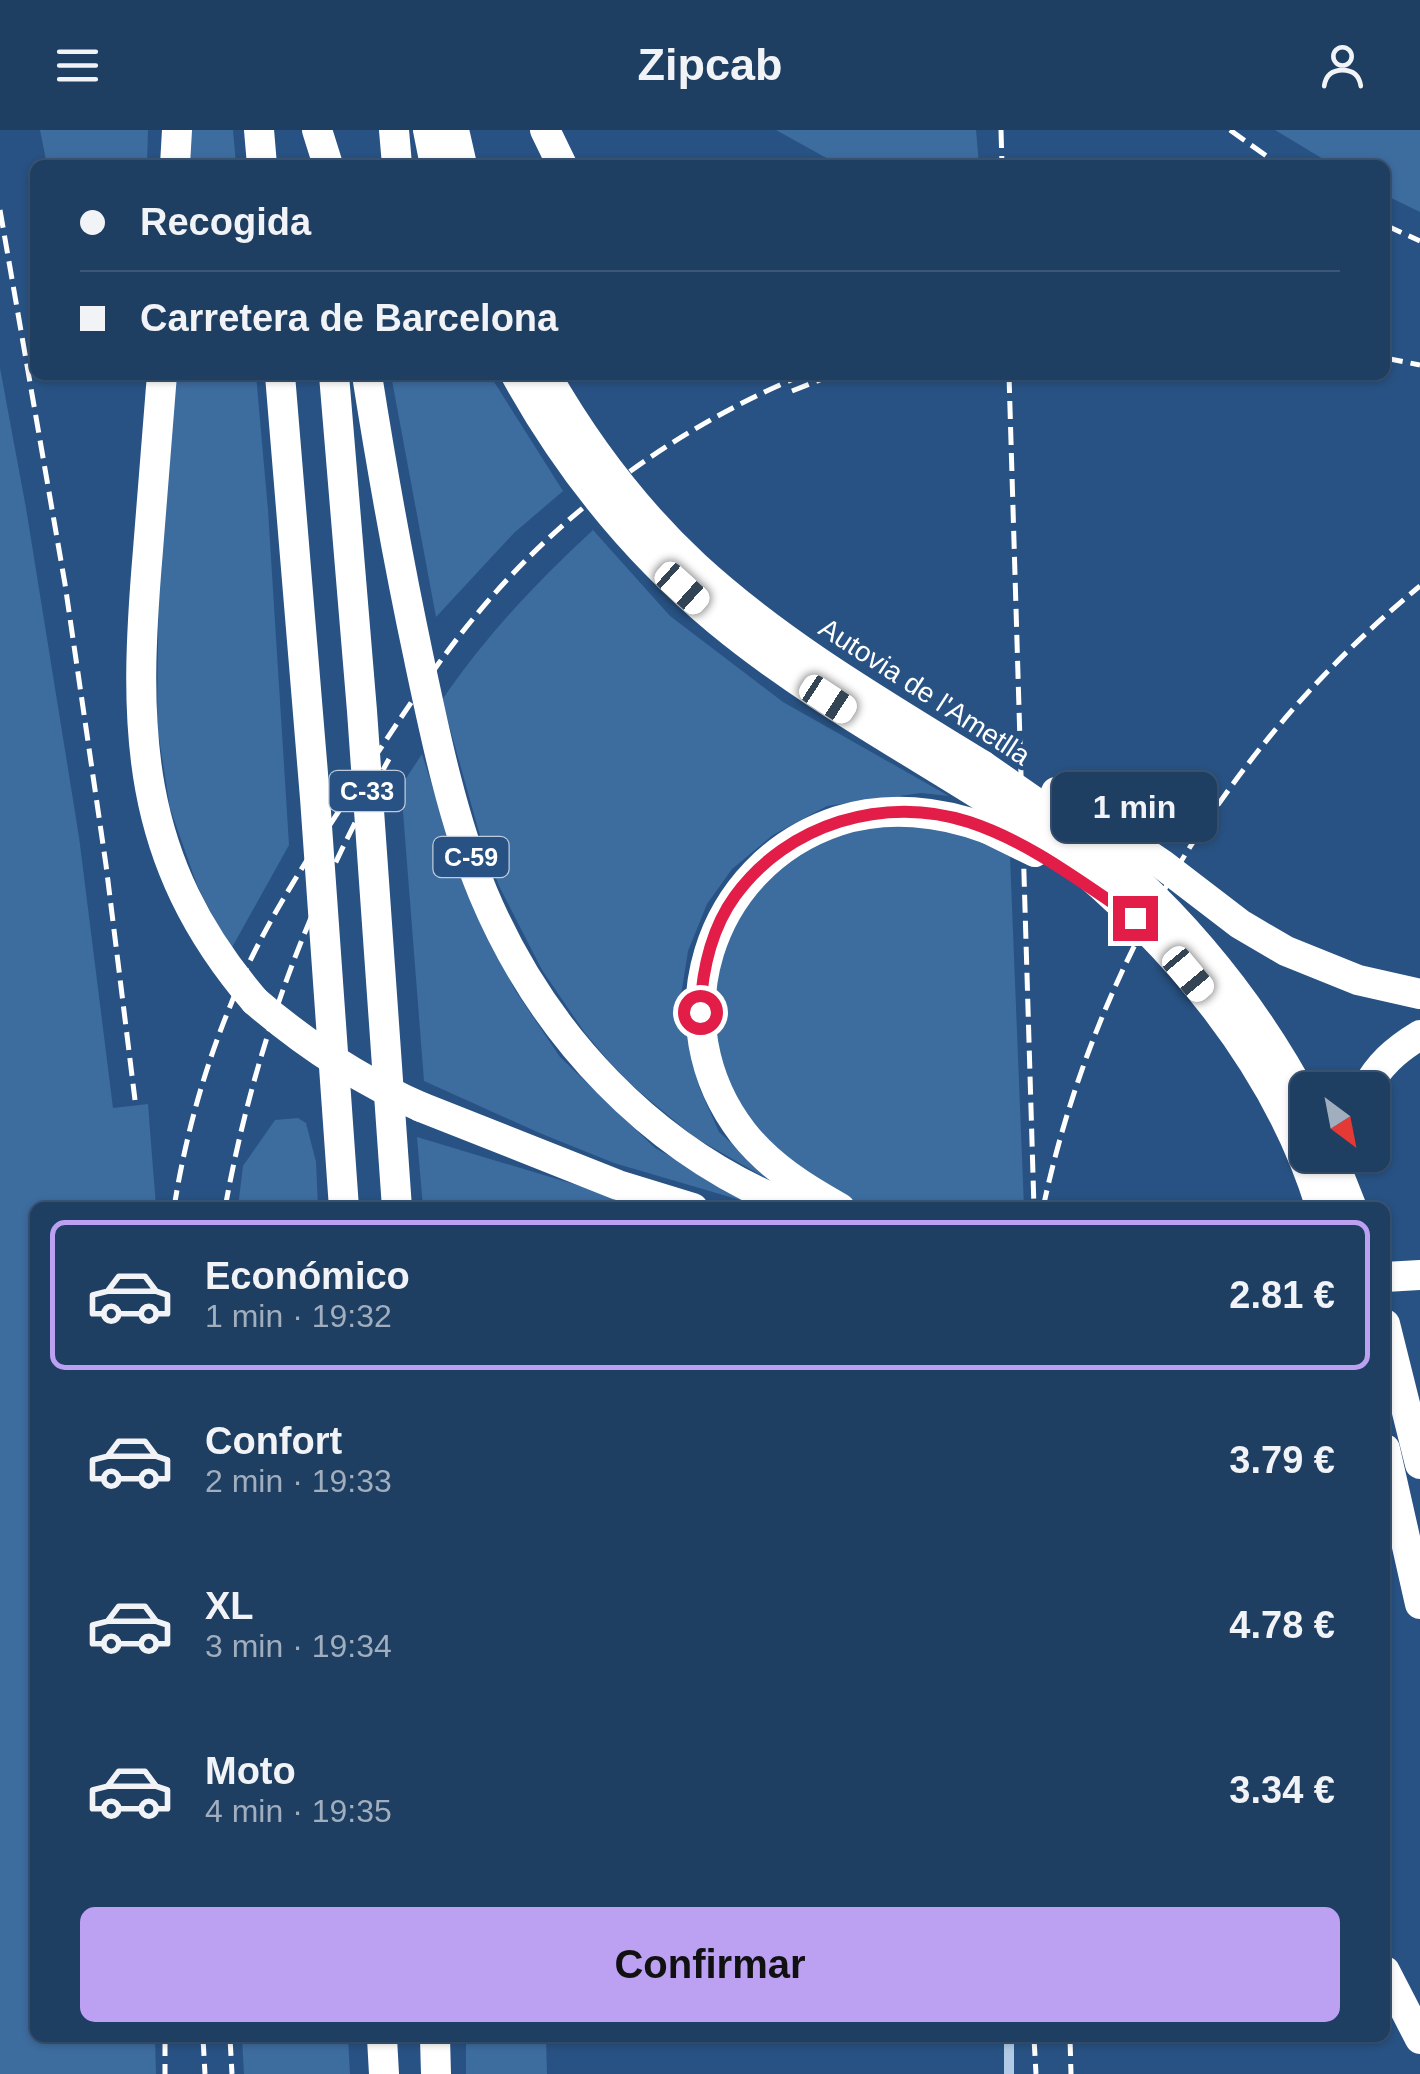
<!DOCTYPE html>
<html lang="es">
<head>
<meta charset="utf-8">
<style>
	body { margin:0; font-family:Helvetica,sans-serif; background:#2b496b; color:#f1f3f6; height:100vh; display:flex; flex-direction:column; font-size:38px; white-space:nowrap }
	* { box-sizing:border-box; margin:0 }
	p { font-size:32px; color:#a1aebe }
	.icon { flex:none; width:55px; height:55px; fill:none; stroke:currentColor; stroke-width:2; stroke-linecap:round; stroke-linejoin:round }
	.map { position:relative; flex:1; overflow:hidden }
	.sheet { position:absolute; left:30px; top:1072px; width:1360px; height:840px; display:flex; flex-direction:column; background:#1e3e62; border-radius:15px; box-shadow:0 2px 8px #0004,0 0 0 2px #3c5777 }
	.sheet>* { flex:none }
	.guide { position:absolute; left:30px; top:30px; width:1360px; height:220px; border-radius:15px; box-shadow:0 2px 8px #0004,0 0 0 2px #3c5777; display:grid; align-content:center; height:220px; padding:0 50px; background:#1e3e62 }
	.needle { width:65px; rotate:148deg }
	.fabs { position:absolute; left:1290px; top:942px; display:grid; gap:20px }
	.fabs a { display:grid; place-items:center; width:100px; height:100px; border-radius:15px; background:#1e3e62; box-shadow:0 2px 8px #0004,0 0 0 2px #3c5777; font-size:50px }
	.end { position:absolute; width:45px; height:45px; margin:-22px; border:12px solid #e11d48; background:#fff; box-shadow:0 0 0 5px #fff }
	.from { border-radius:50% }
	.bubble { position:absolute; height:70px; border-radius:15px; background:#1e3e62; box-shadow:0 2px 8px #0004,0 0 0 2px #3c5777; font-size:32px; font-weight:800; line-height:70px; text-align:center }
	.car { position:absolute; width:30px; height:60px; margin:-30px -15px; border-radius:12px; box-shadow:0 0 8px 2px #0007; background:linear-gradient(#fff 24%,#345 0 40%,#fff 0 76%,#345 0 86%,#fff 0) }
	.guide b { display:flex; align-items:center; gap:35px; height:95px; font-size:38px }
	.guide b+b { border-top:2px solid #3c5777 }
	.guide i { width:25px; height:25px; background:#f1f3f6 }
	ul { padding:18px 0 0; list-style:none }
	li { display:flex; align-items:center; gap:30px; height:150px; margin:0 20px 15px; padding:0 30px; border:5px solid transparent; border-radius:15px }
	li div { flex:1 }
	li b { display:block; font-size:38px }
	li em { font-style:normal; font-weight:800 }
	li.selected { border-color:#bca0f2 }
	li>.icon { width:90px; height:90px; stroke-width:1.5 }
	.button { display:flex; gap:20px; margin-top:auto; padding:20px 50px }
	.button a { flex:1; height:115px; border-radius:15px; background:#bca0f2; color:#111; font-size:40px; font-weight:800; line-height:115px; text-align:center }
	header { display:flex; justify-content:space-between; align-items:center; height:130px; padding:0 50px; background:#1e3e62; font-size:45px; font-weight:800 }
	.map>svg:first-child { display:block }
	.green { fill:#3d6c9f }
	.lines { fill:none; stroke-linecap:round; stroke-linejoin:round }
	.street { stroke:#b1cbe7; stroke-width:10 }
	.highway { stroke:#fff; stroke-width:30 }
	.rail { stroke:#fff; stroke-width:5; stroke-dasharray:18 8; stroke-linecap:butt }
	.highway-bridge { stroke:#fff; stroke-width:30 }
	.route { stroke:#e11d48; stroke-width:12 }
	.labels { text-anchor:middle; stroke-width:8; stroke-linejoin:round; paint-order:stroke }
	.shield { fill:#285283; stroke:#becbda; stroke-width:2.5 }
	.shield-label { font-size:25px; font-weight:bold; fill:#fff }
	.street-label { font-size:28px; fill:#fff; stroke:#285283 }
</style>
</head>
<body>
<header><svg class="icon" aria-label="menu" viewBox="0 0 24 24"><path d="M4 6h16M4 12h16M4 18h16"/></svg>Zipcab<svg class="icon" aria-label="person" viewBox="0 0 24 24"><circle cx="12" cy="8" r="4"/><path d="M4 21q1-7 8-7t8 7"/></svg></header>
<div class="map">
<svg width="1420" height="1944" viewBox="0 0 1420 1944">
	<rect width="100%" height="100%" fill="#285283"/>
	<g class="green">
		<polygon points="40,0 148,0 147,35 47,35"/>
		<polygon points="190,0 233,0 236,35 188,35"/>
		<polygon points="776,0 976,0 979,35 839,35"/>
		<polygon points="1275,0 1420,0 1420,82 1385,65 1385,35 1333,35"/>
		<polygon points="0,238 26,378 79,707 113,978 148,974 156,1077 35,1078 35,1908 155,1908 156,1944 0,1944"/>
		<polygon points="174,245 256,245 268,380 289,715 230,821 197,755 170,678 157,595 159,434"/>
		<polygon points="391,245 486,245 491,247 563,361 514,403 436,487"/>
		<path d="M593 400 670 486 783 572 949 666 921 663 827 676 773 705 732 739 707 774 688 821 680 872 699 957 719 1002 778 1055 694 1007 623 948 585 903 542 840 499 756 479 702 442 570C487 504 535 454 593 400Z"/>
		<polygon points="422,624 466,762 515,860 560,927 655,1018 764,1077 614,1033 542,1004 424,951 401,656"/>
		<path d="M909 694C948 699 975 707 1010 726L1024 1077C988 1077 953 1077 917 1077 903 1077 885 1081 872 1077 853 1073 828 1056 811 1046 777 1025 747 994 730 957 692 874 726 763 807 719 841 701 871 696 909 694Z"/>
		<polygon points="298,988 306,993 316,1032 318,1077 238,1077 243,1036 275,990"/>
		<polygon points="417,1007 650,1077 423,1077"/>
		<polygon points="242,1908 348,1908 350,1944 244,1944"/>
		<polygon points="466,1908 546,1908 547,1944 466,1944"/>
	</g>
	<g class="lines">
		<polyline class="street" points="1009,1908 1009,1944"/>
		<g class="highway">
			<polyline points="259,0 262,35"/>
			<polyline points="317,0 328,35"/>
			<polyline points="394,0 397,35"/>
			<polyline points="428,0 435,35"/>
			<polyline points="454,0 462,35"/>
			<polyline points="545,0 562,35"/>
			<polyline points="175,35 177,0"/>
			<path d="M162 245C157 303 153 361 148 420 133 596 133 729 255 871"/>
			<polyline points="280,245 315,668 344,1078"/>
			<polyline points="334,245 362,581 397,1078"/>
			<path d="M367 245C382 340 399 435 419 529 435 605 453 691 483 763 542 904 652 1022 796 1078"/>
			<path d="M516 245C568 339 635 422 718 491 800 559 896 612 985 668"/>
			<path d="M546 245C586 315 636 381 695 436 781 515 883 574 982 635"/>
			<polyline points="1056,662 1163,735 1240,794 1286,821 1358,850 1420,864"/>
			<path d="M1061 689C1164 763 1249 864 1308 976"/>
			<path d="M1057 718C1173 812 1277 933 1321 1078"/>
			<path d="M1365 960C1379 935 1395 920 1420 905"/>
			<polyline points="421,977 618,1055 693,1078"/>
			<polyline points="1331,1025 1352,1078"/>
			<path d="M840 1078C804 1058 769 1036 743 1003 658 893 706 735 838 691 887 675 941 681 988 699"/>
			<polyline points="1385,1147 1420,1145"/>
			<polyline points="1385,1194 1420,1334"/>
			<polyline points="1385,1319 1420,1474"/>
			<polyline points="1385,1841 1420,1909"/>
			<polyline points="382,1908 384,1944"/>
			<polyline points="435,1908 436,1944"/>
		</g>
		<g class="rail">
			<polyline points="1001,0 1002,35"/>
			<polyline points="1230,0 1279,35"/>
			<polyline points="0,80 65,454 106,735 135,970"/>
			<polyline points="1385,95 1420,111"/>
			<polyline points="1385,228 1420,235"/>
			<polyline points="1009,245 1034,1078"/>
			<polyline points="792,261 832,245"/>
			<path d="M174 1078C185 1008 204 939 231 874 263 793 315 717 363 645 398 592 432 539 472 490 560 382 675 298 803 245"/>
			<path d="M225 1078C255 914 308 774 389 629"/>
			<path d="M1043 1078C1095 834 1228 614 1420 456"/>
			<polyline points="165,1908 165,1944"/>
			<polyline points="203,1908 205,1944"/>
			<polyline points="230,1908 232,1944"/>
			<polyline points="1034,1908 1036,1944"/>
			<polyline points="1070,1908 1071,1944"/>
		</g>
		<g class="highway-bridge">
			<polyline points="982,635 1055,686"/>
			<polyline points="985,668 1057,718"/>
			<polyline points="988,699 1035,722"/>
			<path d="M255 871C306 915 359 950 421 977"/>
		</g>
	</g>
	<g class="lines">
		<path class="route" d="M700 882C702 841 711 799 735 766 787 694 885 664 969 692 1030 712 1082 753 1135 788"/>
	</g>
	<g class="labels">
		<g class="shield">
			<rect x="329.5" y="641" width="75" height="40" rx="8"/>
			<rect x="433.5" y="707" width="75" height="40" rx="8"/>
		</g>
		<g class="shield-label">
			<text x="367" y="670">C-33</text>
			<text x="471" y="736">C-59</text>
		</g>
		<g class="street-label">
			<text transform="translate(925 561) rotate(33)" y="10">Autovia de l'Ametlla</text>
		</g>
	</g>
</svg>
<div class="fabs">
<a><svg class="needle" viewBox="-14 -14 28 28"><path d="M0-13l5 13h-10z" fill="#e53935"/><path d="M0 13l5-13h-10z" fill="#a1aebe"/></svg></a>
</div>
<i class="end from" style="left:700px;top:882px"></i>
<i class="end" style="left:1135px;top:788px"></i>
<div class="bubble" style="left:1052px;top:642px;width:165px">1 min</div>
<i class="car" style="left:682px;top:458px;rotate:132deg"></i>
<i class="car" style="left:828px;top:569px;rotate:123deg"></i>
<i class="car" style="left:1188px;top:844px;rotate:140deg"></i>
<div class="guide">
<b><i class="from"></i>Recogida</b>
<b><i></i>Carretera de Barcelona</b>
</div>
<section class="sheet">
<ul>
<li class="selected"><svg class="icon" aria-label="car" viewBox="0 0 24 24"><path d="M5 17H2v-5l4-1 3-4h7l3 4 3 1v5h-3M9 17h6M6 11h13"/><circle cx="7" cy="17" r="2"/><circle cx="17" cy="17" r="2"/></svg><div><b>Económico</b><p>1 min · 19:32</p></div><em>2.81 €</em></li>
<li><svg class="icon" aria-label="car" viewBox="0 0 24 24"><path d="M5 17H2v-5l4-1 3-4h7l3 4 3 1v5h-3M9 17h6M6 11h13"/><circle cx="7" cy="17" r="2"/><circle cx="17" cy="17" r="2"/></svg><div><b>Confort</b><p>2 min · 19:33</p></div><em>3.79 €</em></li>
<li><svg class="icon" aria-label="car" viewBox="0 0 24 24"><path d="M5 17H2v-5l4-1 3-4h7l3 4 3 1v5h-3M9 17h6M6 11h13"/><circle cx="7" cy="17" r="2"/><circle cx="17" cy="17" r="2"/></svg><div><b>XL</b><p>3 min · 19:34</p></div><em>4.78 €</em></li>
<li><svg class="icon" aria-label="car" viewBox="0 0 24 24"><path d="M5 17H2v-5l4-1 3-4h7l3 4 3 1v5h-3M9 17h6M6 11h13"/><circle cx="7" cy="17" r="2"/><circle cx="17" cy="17" r="2"/></svg><div><b>Moto</b><p>4 min · 19:35</p></div><em>3.34 €</em></li>
</ul>
<div class="button"><a>Confirmar</a></div>
</section>
</div>
</body>
</html>
